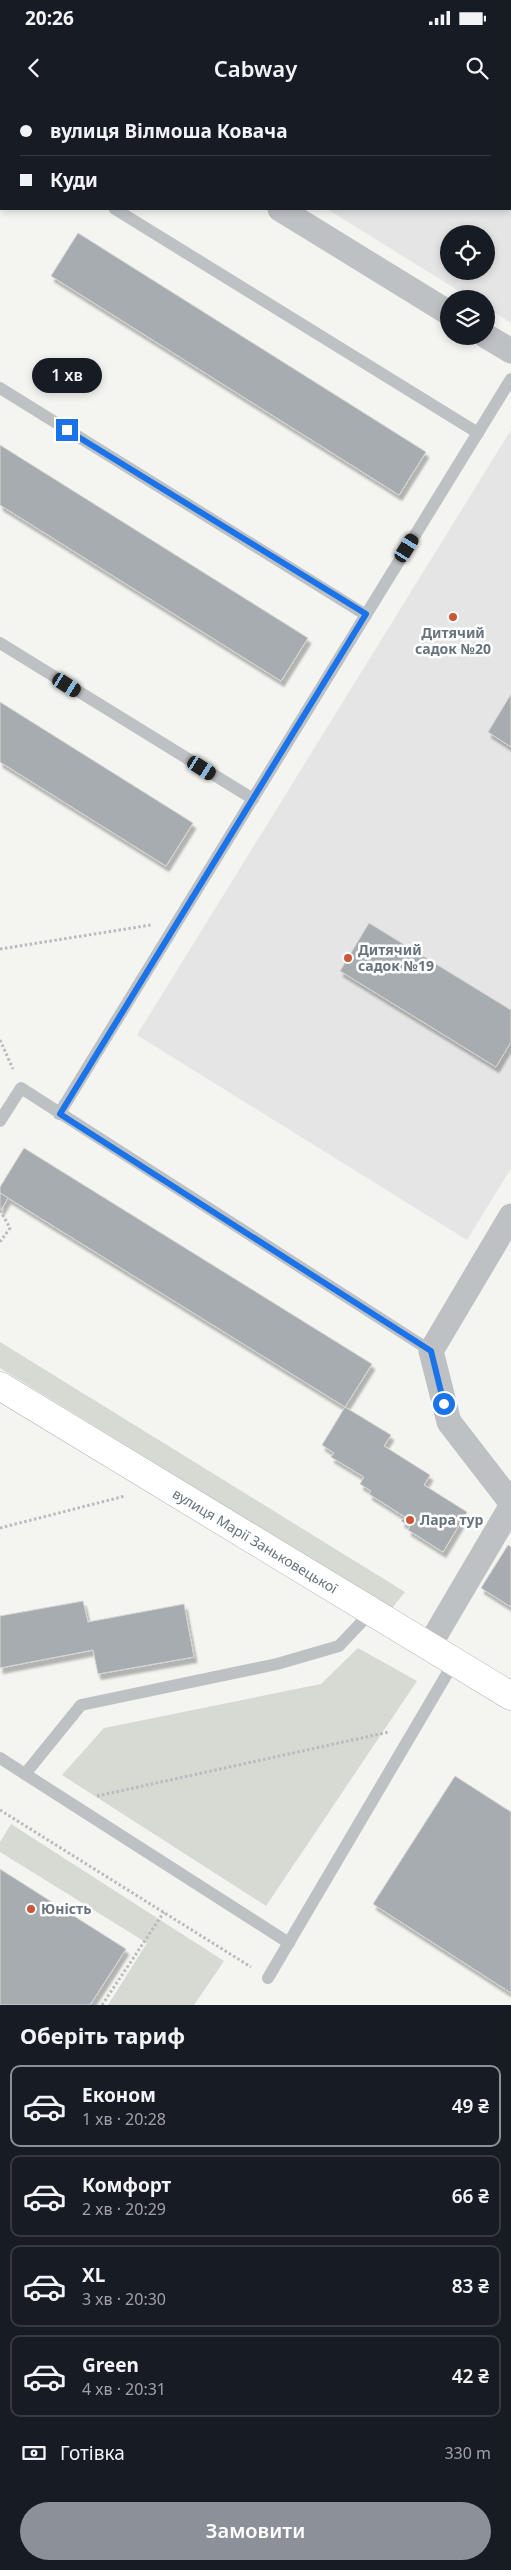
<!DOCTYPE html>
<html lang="uk">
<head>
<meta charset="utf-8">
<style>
	body { margin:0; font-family:"Noto Sans",sans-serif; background:#242831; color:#f1f3f6; height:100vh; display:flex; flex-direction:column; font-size:19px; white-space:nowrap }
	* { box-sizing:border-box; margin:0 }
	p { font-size:16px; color:#9ea1a6 }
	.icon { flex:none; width:28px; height:28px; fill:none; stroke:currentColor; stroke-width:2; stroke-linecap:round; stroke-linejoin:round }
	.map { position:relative; height:1905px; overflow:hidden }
	.sheet { display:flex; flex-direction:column; background:#171b24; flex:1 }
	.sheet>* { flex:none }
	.banner { position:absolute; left:0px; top:0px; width:511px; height:110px; box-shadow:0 2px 8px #0003; display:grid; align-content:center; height:110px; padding:0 20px; background:#171b24 }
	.buttons { position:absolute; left:440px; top:125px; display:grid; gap:10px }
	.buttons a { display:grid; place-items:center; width:55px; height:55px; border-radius:50%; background:#171b24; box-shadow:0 2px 8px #0003; font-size:25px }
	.end { position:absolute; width:22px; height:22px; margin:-11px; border:6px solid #1a73e8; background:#fff; box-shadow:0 0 0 2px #fff }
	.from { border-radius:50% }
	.bubble { position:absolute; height:35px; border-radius:18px; background:#171b24; box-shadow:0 2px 8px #0003; font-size:16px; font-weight:600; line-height:35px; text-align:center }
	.car { position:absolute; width:15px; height:30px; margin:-15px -8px; border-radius:6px; box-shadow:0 0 4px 1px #0007; background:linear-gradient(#222 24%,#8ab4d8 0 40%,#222 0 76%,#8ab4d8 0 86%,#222 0) }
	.banner b { display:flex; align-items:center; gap:18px; height:48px; font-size:19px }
	.banner b+b { border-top:1px solid #363941 }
	.banner i { width:12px; height:12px; background:#f1f3f6 }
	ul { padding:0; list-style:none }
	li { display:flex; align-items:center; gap:15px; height:82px; margin:0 10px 8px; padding:0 10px; border:2px solid #363941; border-radius:10px }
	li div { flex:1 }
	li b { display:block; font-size:19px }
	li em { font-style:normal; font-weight:600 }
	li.active { border-color:#8c9099 }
	li>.icon { width:45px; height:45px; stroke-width:1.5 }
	h2 { padding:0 20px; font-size:22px; line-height:60px }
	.pay { display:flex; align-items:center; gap:12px; height:55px; padding:0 20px; font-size:19px }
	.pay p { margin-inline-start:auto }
	.action { display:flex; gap:10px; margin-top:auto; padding:10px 20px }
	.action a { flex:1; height:58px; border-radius:30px; background:#8c9099; color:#fff; font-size:20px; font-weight:600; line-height:58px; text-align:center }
	.status { display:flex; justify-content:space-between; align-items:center; height:35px; padding:0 25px; background:#171b24; direction:ltr }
	.status svg { height:14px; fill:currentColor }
	header { display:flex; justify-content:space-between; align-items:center; height:65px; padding:0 20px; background:#171b24; font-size:22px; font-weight:600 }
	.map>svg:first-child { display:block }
	.built { fill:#e4e5e4; fill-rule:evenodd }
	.green { fill:#d6dad2 }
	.building { fill:#a6acb0; stroke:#d5d5d3; filter:url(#shadow) }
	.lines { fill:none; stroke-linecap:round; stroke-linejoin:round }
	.secondary-casing { stroke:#b0b5b8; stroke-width:29 }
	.path { stroke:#b9bbbd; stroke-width:3; stroke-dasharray:2.5 2.5; stroke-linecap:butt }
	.lane { stroke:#bec1c4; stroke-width:12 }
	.street { stroke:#bec1c4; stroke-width:25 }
	.secondary { stroke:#fff; stroke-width:28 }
	.route { stroke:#1a73e8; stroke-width:6 }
	.poi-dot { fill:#cb5739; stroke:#fff; stroke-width:2 }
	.labels { text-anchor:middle; stroke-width:5; stroke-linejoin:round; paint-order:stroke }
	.poi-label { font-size:14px; font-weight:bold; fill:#67747e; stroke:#fff; text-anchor:start }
	.street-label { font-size:14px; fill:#67747e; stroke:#fff }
</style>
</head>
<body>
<div class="status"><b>20:26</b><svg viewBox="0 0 49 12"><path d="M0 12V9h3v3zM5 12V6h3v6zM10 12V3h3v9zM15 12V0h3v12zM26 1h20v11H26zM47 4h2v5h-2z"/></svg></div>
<header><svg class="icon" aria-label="back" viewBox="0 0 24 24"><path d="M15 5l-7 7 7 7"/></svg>Cabway<svg class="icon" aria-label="search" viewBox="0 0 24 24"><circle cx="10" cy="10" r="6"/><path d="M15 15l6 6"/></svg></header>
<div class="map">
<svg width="511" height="1905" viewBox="0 0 511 1905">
	<defs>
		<filter id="shadow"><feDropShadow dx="3" dy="5.5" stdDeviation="1" flood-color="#0004"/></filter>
	</defs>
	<rect width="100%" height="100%" fill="#f4f4f1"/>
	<g class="built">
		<path d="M366 0H511V223L486 207V199H472L327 109H510V1ZM449 134H486V171H449Z"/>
		<polygon points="511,330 511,1068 467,1140 137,935"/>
	</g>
	<g class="green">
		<polygon points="0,1242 405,1492 392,1508 0,1268"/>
		<polygon points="358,1548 417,1581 266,1806 62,1675 104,1628 321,1584"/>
		<polygon points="11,1724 224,1861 194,1905 108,1905 147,1843 0,1752 0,1742"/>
	</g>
	<g class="building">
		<polygon points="203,0 355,0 356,1 205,1"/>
		<polygon points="78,133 426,352 399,395 51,176"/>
		<polygon points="0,345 308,538 281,581 0,405"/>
		<polygon points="511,594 511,647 488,632"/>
		<polygon points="0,602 193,723 166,766 0,662"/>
		<polygon points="369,823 511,910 511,942 496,967 340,871"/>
		<polygon points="24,1048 372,1264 345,1307 0,1093 0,1087"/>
		<polygon points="0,1093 8,1098 0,1111"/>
		<polygon points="345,1307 391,1335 384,1346 430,1375 424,1385 467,1412 443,1452 408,1430 410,1426 401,1421 405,1417 369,1394 371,1391 360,1384 364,1377 331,1357 334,1353 322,1345"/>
		<polygon points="508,1445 511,1447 511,1507 481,1488"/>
		<polygon points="83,1501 88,1522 184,1504 194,1557 98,1574 93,1550 0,1568 0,1516"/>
		<polygon points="455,1676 511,1712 511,1893 373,1804"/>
		<polygon points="0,1769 126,1849 90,1905 0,1905"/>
	</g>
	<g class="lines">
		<g class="secondary-casing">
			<polyline id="secondary" points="0,1286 511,1596"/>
		</g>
		<g class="path">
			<polyline points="0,849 151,825"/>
			<polyline points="0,940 13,969"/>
			<polyline points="0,1142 10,1128 0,1110"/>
			<polyline points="0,1428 125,1396"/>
			<polyline points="97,1696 389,1632"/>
			<polyline points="0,1710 251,1867"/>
			<polyline points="102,1905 164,1812"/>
		</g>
		<g class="lane">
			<polyline points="115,109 478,333"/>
			<polyline points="0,288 366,515"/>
			<polyline points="0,543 253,699"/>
			<polyline points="59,1014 511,279"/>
			<polyline points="0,1021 21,988 431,1251"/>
			<polyline points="0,1658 289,1843"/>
			<polyline points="25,1674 81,1605 277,1564 339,1546 371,1512"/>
			<polyline points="268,1878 454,1562"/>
		</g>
		<g class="street">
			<polyline points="104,0 106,1"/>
			<polyline points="49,1 50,0"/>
			<polyline points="0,81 1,79"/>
			<polyline points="280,109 449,213"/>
			<polyline points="486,236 511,251"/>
			<polyline points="429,1546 509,1410 510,1401 449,1322 431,1251 511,1116"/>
		</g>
		<use href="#secondary" class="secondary"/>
	</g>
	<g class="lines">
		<polyline class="route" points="67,330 366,514 60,1014 431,1251 444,1304"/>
	</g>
	<g class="poi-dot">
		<circle cx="453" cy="517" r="5"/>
		<circle cx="348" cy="858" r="5"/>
		<circle cx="410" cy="1420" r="5"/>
		<circle cx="31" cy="1809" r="5"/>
	</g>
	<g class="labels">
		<g class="poi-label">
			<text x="453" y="538" text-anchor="middle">Дитячий<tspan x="453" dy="16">садок №20</tspan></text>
			<text x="358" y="855">Дитячий<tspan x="358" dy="16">садок №19</tspan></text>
			<text x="420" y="1425">Лара тур</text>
			<text x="41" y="1814">Юність</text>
		</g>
		<g class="street-label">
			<text transform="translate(255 1441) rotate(31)" y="5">вулиця Марії Заньковецької</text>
		</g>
	</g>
</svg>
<div class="buttons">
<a><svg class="icon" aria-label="locate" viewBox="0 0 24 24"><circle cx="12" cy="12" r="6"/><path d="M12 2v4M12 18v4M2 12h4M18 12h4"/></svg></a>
<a><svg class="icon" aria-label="layers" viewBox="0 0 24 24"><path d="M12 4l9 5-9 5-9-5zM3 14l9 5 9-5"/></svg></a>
</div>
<i class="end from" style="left:444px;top:1304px"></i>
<i class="end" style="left:67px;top:330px"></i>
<div class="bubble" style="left:32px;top:258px;width:70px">1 хв</div>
<i class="car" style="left:407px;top:448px;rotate:32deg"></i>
<i class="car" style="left:67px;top:585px;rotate:122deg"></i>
<i class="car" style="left:202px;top:668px;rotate:122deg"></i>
<div class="banner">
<b><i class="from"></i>вулиця Вілмоша Ковача</b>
<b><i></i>Куди</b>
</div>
</div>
<section class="sheet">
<h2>Оберіть тариф</h2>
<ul>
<li class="active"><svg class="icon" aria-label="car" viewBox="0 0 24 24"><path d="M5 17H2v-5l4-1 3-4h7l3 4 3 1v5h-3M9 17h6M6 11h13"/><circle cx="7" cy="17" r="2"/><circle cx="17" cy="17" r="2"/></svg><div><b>Економ</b><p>1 хв · 20:28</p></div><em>49 ₴</em></li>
<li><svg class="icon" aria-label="car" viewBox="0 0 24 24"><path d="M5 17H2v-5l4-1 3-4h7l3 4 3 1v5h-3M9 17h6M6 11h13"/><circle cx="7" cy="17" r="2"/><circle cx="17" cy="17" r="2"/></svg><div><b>Комфорт</b><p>2 хв · 20:29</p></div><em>66 ₴</em></li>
<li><svg class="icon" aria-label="car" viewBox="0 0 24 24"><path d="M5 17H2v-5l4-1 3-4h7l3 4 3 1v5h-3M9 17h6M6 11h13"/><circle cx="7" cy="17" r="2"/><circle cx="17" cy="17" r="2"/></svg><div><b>XL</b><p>3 хв · 20:30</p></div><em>83 ₴</em></li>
<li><svg class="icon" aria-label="car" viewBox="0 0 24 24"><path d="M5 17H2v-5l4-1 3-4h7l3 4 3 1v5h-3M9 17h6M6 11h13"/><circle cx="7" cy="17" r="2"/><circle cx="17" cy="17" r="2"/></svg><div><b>Green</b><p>4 хв · 20:31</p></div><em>42 ₴</em></li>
</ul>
<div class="pay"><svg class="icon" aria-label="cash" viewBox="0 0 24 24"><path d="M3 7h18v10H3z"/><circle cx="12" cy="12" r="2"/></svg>Готівка<p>330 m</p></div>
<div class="action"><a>Замовити</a></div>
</section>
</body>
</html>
